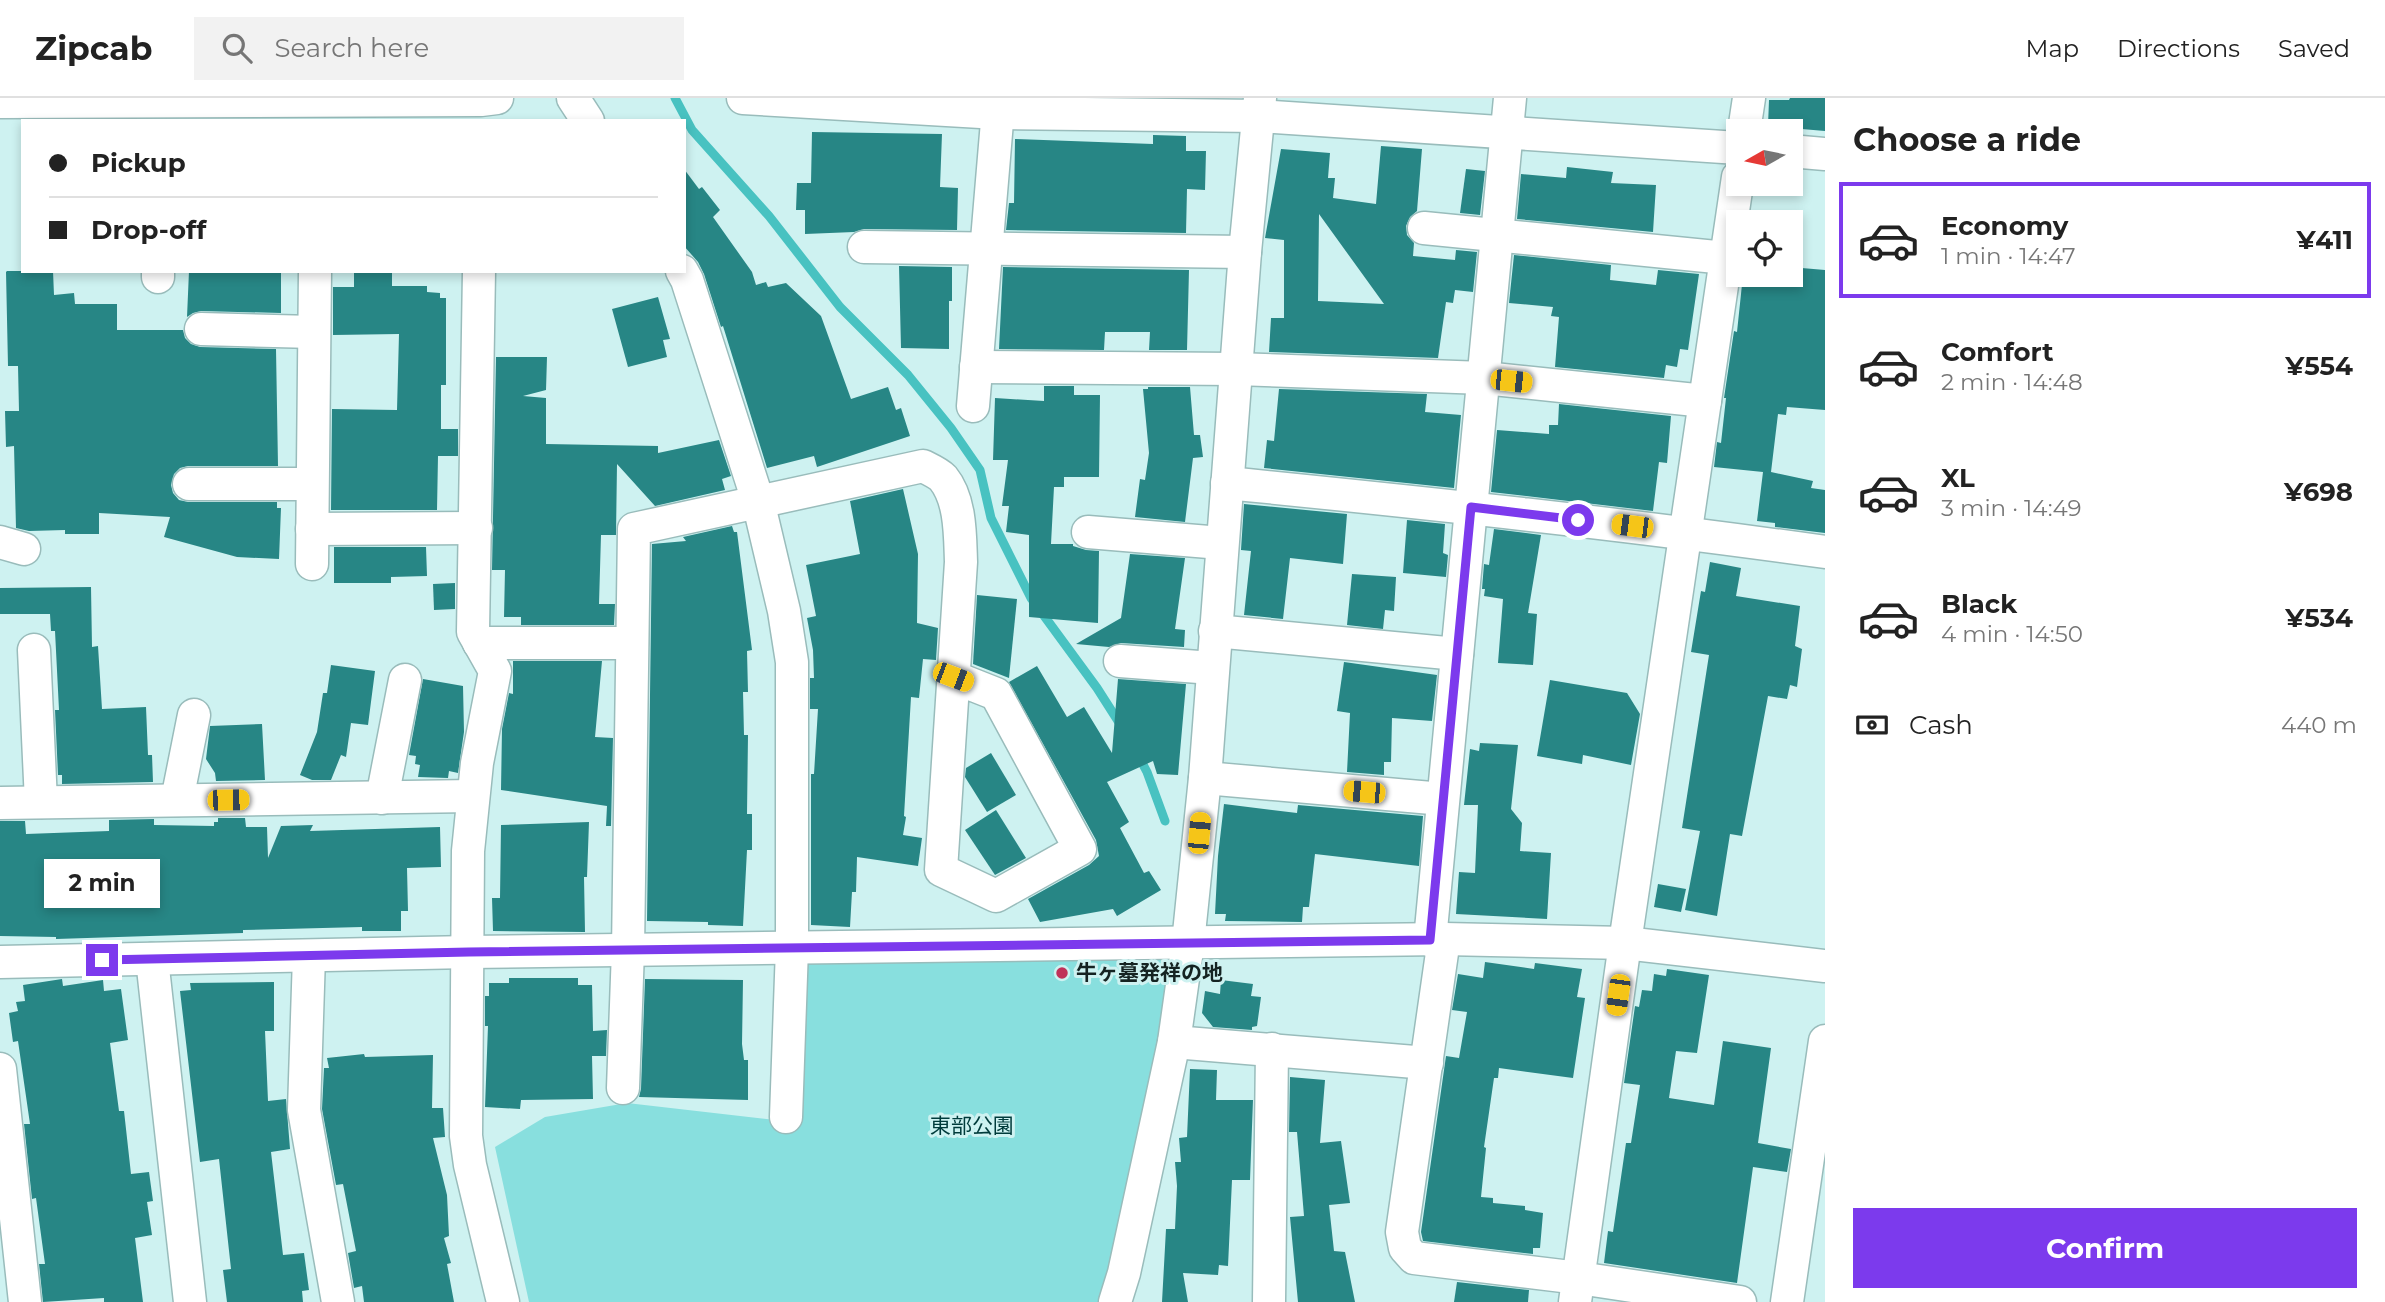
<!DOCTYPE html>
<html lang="en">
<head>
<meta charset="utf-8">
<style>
	body { margin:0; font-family:Montserrat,"Noto Sans JP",sans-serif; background:#f2f2f2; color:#222; height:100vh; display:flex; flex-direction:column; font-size:26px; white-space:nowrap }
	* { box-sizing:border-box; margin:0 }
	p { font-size:23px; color:#767676 }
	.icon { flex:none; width:38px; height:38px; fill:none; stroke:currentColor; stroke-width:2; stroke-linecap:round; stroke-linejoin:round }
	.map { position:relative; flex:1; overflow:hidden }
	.details { display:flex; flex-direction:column; background:#fff; width:560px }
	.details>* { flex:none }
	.hud { position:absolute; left:21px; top:21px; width:665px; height:154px; border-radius:0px; box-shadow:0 4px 10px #0003; display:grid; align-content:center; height:154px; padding:0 28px; background:#fff }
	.needle { width:46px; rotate:261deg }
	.controls { position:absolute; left:1726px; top:21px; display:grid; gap:14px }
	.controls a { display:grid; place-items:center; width:77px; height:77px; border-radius:0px; background:#fff; box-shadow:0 4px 10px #0003; font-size:35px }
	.end { position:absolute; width:32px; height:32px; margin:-16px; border:9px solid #7c3aed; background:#fff; box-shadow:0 0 0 4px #fff }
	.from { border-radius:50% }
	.bubble { position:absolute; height:49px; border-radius:0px; background:#fff; box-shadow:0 4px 10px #0003; font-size:23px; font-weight:700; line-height:49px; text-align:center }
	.car { position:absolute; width:21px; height:42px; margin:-21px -10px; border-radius:9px; box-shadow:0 0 5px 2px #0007; background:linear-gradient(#f5c518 24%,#345 0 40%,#f5c518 0 76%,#345 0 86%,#f5c518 0) }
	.hud b { display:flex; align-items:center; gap:24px; height:66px; font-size:26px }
	.hud b+b { border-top:2px solid #e0e0e0 }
	.hud i { width:18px; height:18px; background:#222 }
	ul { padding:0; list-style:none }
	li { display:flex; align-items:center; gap:21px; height:116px; margin:0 14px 10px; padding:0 14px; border:4px solid transparent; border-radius:0px }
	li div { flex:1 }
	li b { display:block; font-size:26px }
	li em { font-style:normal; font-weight:700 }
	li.active { border-color:#7c3aed }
	li>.icon { width:63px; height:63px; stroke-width:1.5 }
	h2 { padding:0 28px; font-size:32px; line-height:84px }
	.pay { display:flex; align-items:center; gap:18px; height:77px; padding:0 28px; font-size:26px }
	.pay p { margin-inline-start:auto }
	.button { display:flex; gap:14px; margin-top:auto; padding:14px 28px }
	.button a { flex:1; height:80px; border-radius:0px; background:#7c3aed; color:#fff; font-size:28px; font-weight:700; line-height:80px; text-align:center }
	header { display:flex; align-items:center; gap:42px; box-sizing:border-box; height:98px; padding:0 35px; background:#fff; border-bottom:2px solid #e0e0e0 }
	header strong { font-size:33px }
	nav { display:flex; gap:38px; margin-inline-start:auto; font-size:24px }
	.search { width:490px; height:63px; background:#f2f2f2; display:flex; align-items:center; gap:18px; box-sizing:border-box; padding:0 24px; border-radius:0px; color:#767676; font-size:26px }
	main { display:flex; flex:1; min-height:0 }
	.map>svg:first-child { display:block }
	.green { fill:#88dfde }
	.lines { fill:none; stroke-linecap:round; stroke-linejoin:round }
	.stream { stroke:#48c2c1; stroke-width:9 }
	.building { fill:#278685; fill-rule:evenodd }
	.minor-casing { stroke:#99bcbb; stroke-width:35 }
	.minor { stroke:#fff; stroke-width:32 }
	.route { stroke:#7c3aed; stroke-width:9 }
	.poi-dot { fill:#c03159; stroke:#cef2f1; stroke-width:2.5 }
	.labels { text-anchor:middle; stroke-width:6; stroke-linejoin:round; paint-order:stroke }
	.poi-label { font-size:21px; font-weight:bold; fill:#152322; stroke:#cef2f1; text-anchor:start }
	.park-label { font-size:21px; fill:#003b3b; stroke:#cef2f1 }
</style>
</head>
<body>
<header>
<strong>Zipcab</strong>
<div class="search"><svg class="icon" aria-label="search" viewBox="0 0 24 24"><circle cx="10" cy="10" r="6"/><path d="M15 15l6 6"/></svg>Search here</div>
<nav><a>Map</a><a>Directions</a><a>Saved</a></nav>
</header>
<main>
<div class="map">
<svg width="1825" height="1204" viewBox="0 0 1825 1204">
	<rect width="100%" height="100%" fill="#cef2f1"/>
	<polygon class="green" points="1182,850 1111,1204 529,1204 495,1049 545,1019 627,1005 792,1024 795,853"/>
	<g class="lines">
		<g class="stream">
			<polyline points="675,0 692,32 769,118 840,209 908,277 951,330 980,372 991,420 1031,500 1097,590 1120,626"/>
			<polyline points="1139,659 1147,674 1165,723"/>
		</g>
	</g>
	<g class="building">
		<polygon points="1790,0 1825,0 1825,33 1768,28 1769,2 1789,2"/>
		<polygon points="812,34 942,36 940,89 958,90 957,132 864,131 854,134 805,136 805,112 796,112 797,85 811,85"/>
		<polygon points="1153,37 1186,38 1186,53 1206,53 1205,92 1187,91 1186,135 1006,132 1009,105 1014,105 1015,41 1153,46"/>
		<path d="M1381 48 1422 51 1417 113 1410 119 1406 128 1407 137 1414 145 1413 158 1455 162 1456 152 1477 154 1473 194 1455 192 1453 205 1446 204 1438 260 1269 254 1271 220H1284V142L1265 140 1281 51 1330 55 1328 80H1335L1333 100 1376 106ZM1319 116 1384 206 1318 203Z"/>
		<polygon points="1567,69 1613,74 1611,85 1656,87 1653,134 1517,121 1521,76 1566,80"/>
		<polygon points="684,71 699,91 702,89 720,112 713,119 752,174 756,187 766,184 768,189 786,185 821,218 851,301 888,289 896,312 901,310 910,338 817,369 814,358 767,370 723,228 721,229 704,176 698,164 684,148"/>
		<polygon points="1466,71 1485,73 1480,117 1460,115"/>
		<polygon points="1514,157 1611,167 1610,182 1656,187 1658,172 1699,176 1688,252 1680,251 1677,269 1666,267 1664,280 1555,269 1559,219 1551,218 1553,209 1509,205"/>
		<polygon points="899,168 952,169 952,203 949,203 949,251 901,250"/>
		<polygon points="1003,169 1189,172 1187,252 1149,252 1150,234 1105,234 1104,252 999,251"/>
		<polygon points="1790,169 1825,172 1825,312 1787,309 1786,317 1778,316 1771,374 1813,383 1811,390 1825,392 1825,435 1775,429 1775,425 1757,423 1763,374 1714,369 1717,344 1721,345 1726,300 1724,300 1734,233 1737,234 1743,177 1790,181"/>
		<polygon points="7,173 53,173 54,197 74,195 75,206 117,206 117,232 183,232 185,240 191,246 200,249 276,251 278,368 188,368 180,370 174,376 171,387 173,395 179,402 188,404 277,404 277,410 281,410 279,461 237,459 164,439 170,419 99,415 99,436 65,436 65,432 29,433 16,430 14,348 6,349 5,313 19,313 18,268 8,268 6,174"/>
		<polygon points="189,173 281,174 281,215 201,213 193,215 187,219"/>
		<polygon points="354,173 392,173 392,188 427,188 427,194 440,195 440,200 446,200 446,287 441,287 441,331 458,331 458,358 438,358 437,412 331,412 332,311 397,312 399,236 333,237 333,189 354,189"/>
		<polygon points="658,199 670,241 663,242 667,259 628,269 612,211"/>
		<polygon points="496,259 547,259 546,292 523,298 546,300 546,346 658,348 658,355 719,342 731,378 722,381 725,392 655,408 617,366 616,437 601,437 599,506 615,506 614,527 521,527 521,519 504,519 505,472 492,472"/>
		<polygon points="1044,288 1074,288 1074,297 1100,297 1099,379 1064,379 1064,389 1054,389 1051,446 1073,446 1073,448 1086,452 1099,453 1098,525 1029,519 1029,437 1006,434 1009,408 1002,408 1008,362 993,362 995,300 1044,303"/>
		<polygon points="1148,289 1190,289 1194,337 1200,337 1203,359 1193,360 1185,424 1135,419 1140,381 1145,382 1149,355 1143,291 1148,291"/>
		<polygon points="1279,291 1427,296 1425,314 1461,317 1454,390 1264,370 1267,342 1274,343"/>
		<polygon points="1559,306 1671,318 1667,365 1659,364 1653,413 1491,394 1497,332 1549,336 1549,327 1558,327"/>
		<polygon points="903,391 918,456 917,525 938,530 936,562 923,561 919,600 911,599 904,718 906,719 903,737 922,740 918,768 857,759 856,794 852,794 850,829 811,827 811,676 814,676 818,611 810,611 810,580 814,580 813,552 807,520 816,518 806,467 860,456 850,403"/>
		<polygon points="1244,406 1347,416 1343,466 1290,460 1283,521 1244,517 1251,453 1241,452"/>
		<polygon points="1407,422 1445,426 1443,455 1448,457 1446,479 1403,475"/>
		<polygon points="732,428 734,434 737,434 752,552 747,553 748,594 743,594 744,637 748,637 747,716 752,716 752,752 747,752 743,828 708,827 708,824 647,823 652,446 686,443 683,439"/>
		<polygon points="1494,431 1541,437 1528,515 1537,516 1533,567 1498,565 1503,501 1484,498 1485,491 1482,491 1484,466 1489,467"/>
		<polygon points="334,449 426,449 427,478 391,479 391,485 334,485"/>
		<polygon points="1130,456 1185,460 1175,531 1185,532 1184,549 1121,545 1109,549 1076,546 1121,520"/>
		<polygon points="1710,464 1741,470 1736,498 1800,508 1795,548 1802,551 1797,589 1790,587 1787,601 1768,598 1742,738 1730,736 1717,818 1685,812 1700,733 1682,730 1709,557 1691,554 1701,493 1705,494"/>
		<polygon points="1352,476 1396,479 1394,513 1385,512 1383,531 1347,527"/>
		<polygon points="455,485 455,511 434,512 433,486"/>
		<polygon points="91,489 92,549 98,548 102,611 146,609 148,657 152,657 153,684 62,686 62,677 58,677 55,612 59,612 55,533 51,533 50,516 0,516 0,490"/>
		<polygon points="977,497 1017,501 1009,580 973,566"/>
		<polygon points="513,563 602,563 595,639 613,640 611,728 606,728 607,708 501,692 502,631 509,595 513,596"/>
		<polygon points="1344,564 1437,577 1432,623 1392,620 1391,664 1384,664 1384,677 1347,674 1350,615 1337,613"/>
		<polygon points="331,567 375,573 368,627 351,625 346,659 341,657 331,682 312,682 300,677 317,634 323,595 327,595"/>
		<polygon points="1037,568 1067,619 1084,609 1112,655 1118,581 1186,586 1178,677 1157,676 1153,663 1107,684 1129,724 1120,730 1144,775 1149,773 1161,792 1117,818 1113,811 1040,824 1028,801 1089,767 1099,758 1096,742 1009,584"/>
		<polygon points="423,581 463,588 464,634 458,675 449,673 448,680 418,679 420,667 415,666 416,658 409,657"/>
		<polygon points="1550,582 1627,595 1640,616 1631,667 1583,657 1582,666 1537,658"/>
		<polygon points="262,626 265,682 216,683 215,675 206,661 210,628"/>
		<polygon points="1480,645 1518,647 1511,711 1522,725 1520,753 1551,755 1547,821 1456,816 1459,774 1475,775 1478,707 1464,707 1470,651 1479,653"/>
		<polygon points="991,655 1016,697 987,714 965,679 966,670"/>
		<polygon points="1224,706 1297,715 1298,707 1423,718 1419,768 1315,756 1309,809 1303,809 1302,824 1225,823 1226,816 1215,816 1218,758"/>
		<polygon points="996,712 1026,760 995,777 965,732"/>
		<polygon points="218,720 245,720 246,729 267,729 268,760 281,728 313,727 310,733 440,729 441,769 407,770 408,813 401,813 401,833 362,833 362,829 243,832 243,835 56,841 56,839 0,838 0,723 25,723 26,736 109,733 109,722 154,721 154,727 214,728 214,724 218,724"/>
		<polygon points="589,724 587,779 584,779 585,834 493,833 492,800 500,800 501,727"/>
		<polygon points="1658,786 1686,791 1681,814 1654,809"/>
		<polygon points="1485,864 1534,871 1535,865 1582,871 1577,899 1585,900 1573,980 1499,970 1498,980 1494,980 1484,1049 1486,1050 1481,1099 1493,1100 1493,1105 1525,1108 1525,1112 1543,1115 1540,1150 1533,1150 1533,1156 1423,1143 1421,1134 1446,958 1459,960 1467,914 1452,912 1458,876 1483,880"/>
		<polygon points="1667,871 1709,877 1697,955 1676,953 1669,1000 1714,1007 1723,943 1771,950 1758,1045 1791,1051 1787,1074 1753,1069 1737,1185 1604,1165 1608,1133 1613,1134 1626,1045 1631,1045 1640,987 1624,985 1635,908 1639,909 1642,892 1652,893 1654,876 1666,878"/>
		<polygon points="509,880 578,880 578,887 592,887 593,933 607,932 606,958 592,958 593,1001 521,1002 520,1011 485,1009 488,928 485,928 485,898 489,898 489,885 509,885"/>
		<polygon points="62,881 63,888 103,882 104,893 121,891 128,942 110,945 119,1013 124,1013 131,1076 149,1074 153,1103 147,1104 152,1137 135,1140 143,1204 104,1204 104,1200 43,1204 39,1166 45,1166 36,1100 32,1101 24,1026 30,1026 18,943 13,944 9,915 18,913 16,904 25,903 23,887"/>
		<polygon points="645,881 743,882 742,946 744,962 748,962 748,1002 639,999 641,991"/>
		<polygon points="1221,882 1253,886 1251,898 1261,899 1257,928 1252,929 1252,932 1213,929 1202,915 1205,893 1220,896"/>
		<polygon points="274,884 274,933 265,933 268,1003 286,1001 290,1051 271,1054 283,1157 304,1155 309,1192 302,1193 303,1204 227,1204 223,1172 231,1171 219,1061 200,1064 180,893 191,892 190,885"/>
		<polygon points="364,956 365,959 433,957 432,1010 443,1010 445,1039 433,1040 447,1097 449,1138 444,1140 451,1165 447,1166 454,1204 364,1204 362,1188 354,1190 348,1155 356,1153 343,1086 336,1087 322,1011 324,970 329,970 327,960"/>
		<polygon points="1190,971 1217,972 1216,1002 1253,1002 1250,1082 1232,1082 1228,1168 1219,1167 1218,1177 1183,1175 1188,1204 1162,1204 1166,1131 1175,1131 1177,1088 1175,1064 1181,1064 1179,1040 1187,1039"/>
		<polygon points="1290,979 1325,982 1320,1045 1341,1043 1350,1105 1329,1107 1334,1153 1345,1154 1355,1204 1298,1204 1290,1119 1304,1118 1297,1034 1289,1034"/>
		<polygon points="1457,1184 1529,1192 1528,1204 1454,1204"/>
	</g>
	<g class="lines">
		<g class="minor-casing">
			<g id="minor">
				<polyline points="573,0 588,23"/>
				<polyline points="743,0 998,15 1259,18 1738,50"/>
				<polyline points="0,4 481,2 497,0"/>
				<polyline points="1744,33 1749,0"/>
				<polyline points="1790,53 1825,56"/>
				<polyline points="1424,130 1726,160"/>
				<polyline points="864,149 1245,154"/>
				<polyline points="158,173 158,179"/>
				<polyline points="479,173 473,534 495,573 477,665 468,753 466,1038 470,1067 503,1204"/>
				<polyline points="682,173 687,182 758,403 784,513 792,564 792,850 786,1019"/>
				<polyline points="201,231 314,234"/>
				<polyline points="976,269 1236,271 1484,280 1705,303"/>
				<polyline points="973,308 999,0"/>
				<path d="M1227 385C1427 405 1626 426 1825 454"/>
				<polyline points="189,386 312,386"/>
				<polyline points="312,431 476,430"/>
				<polyline points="1088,434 1221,445"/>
				<polyline points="0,444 24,451"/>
				<polyline points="312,466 315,173"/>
				<polyline points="1215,533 1457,556"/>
				<polyline points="479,545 632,545"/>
				<polyline points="34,552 41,704"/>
				<polyline points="1120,563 1212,570"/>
				<polyline points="1205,680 1443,701"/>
				<polyline points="382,700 405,582"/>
				<polyline points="177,702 194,617"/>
				<polyline points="0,705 473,698"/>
				<polyline points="1444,841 1402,1134 1405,1150 1414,1160 1579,1180 1740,1204"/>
				<polyline points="1430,842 1510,0"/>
				<polyline points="309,858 304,1012 338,1204"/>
				<polyline points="152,861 190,1204"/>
				<polyline points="0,864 469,854 1444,841 1625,845 1825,868"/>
				<polyline points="1174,944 1427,965"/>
				<polyline points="0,971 25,1204"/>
				<path d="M623 990 628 852 634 431 923 368C929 371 938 375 943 380 961 402 960 438 961 464L941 772 996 798 1080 751 996 596 953 579"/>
				<polyline points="1115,1204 1124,1175 1174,944 1188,845 1205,680 1245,154 1260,0"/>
				<polyline points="1269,1204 1272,951"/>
				<polyline points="1575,1204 1625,845 1738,79"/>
				<polyline points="1787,1204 1825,943"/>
			</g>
		</g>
		<use href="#minor" class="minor"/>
	</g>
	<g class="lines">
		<polyline class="route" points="102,862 469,854 1430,842 1471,409 1578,422"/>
	</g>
	<circle class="poi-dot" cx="1062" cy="875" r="7"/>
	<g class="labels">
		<g class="poi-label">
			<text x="1076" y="882">牛ヶ墓発祥の地</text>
		</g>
		<g class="park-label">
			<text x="972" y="1035">東部公園</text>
		</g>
	</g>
</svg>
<div class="controls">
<a><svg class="needle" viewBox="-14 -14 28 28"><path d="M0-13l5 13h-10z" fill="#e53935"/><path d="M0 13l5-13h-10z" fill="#767676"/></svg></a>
<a><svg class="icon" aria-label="locate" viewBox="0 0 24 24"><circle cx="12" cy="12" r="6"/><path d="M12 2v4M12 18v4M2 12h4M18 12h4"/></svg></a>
</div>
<i class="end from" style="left:1578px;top:422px"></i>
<i class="end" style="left:102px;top:862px"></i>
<div class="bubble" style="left:44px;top:761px;width:116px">2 min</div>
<i class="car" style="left:1511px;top:283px;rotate:96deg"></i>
<i class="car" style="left:1632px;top:428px;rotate:277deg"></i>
<i class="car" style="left:953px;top:579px;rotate:111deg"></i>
<i class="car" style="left:1364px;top:694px;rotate:275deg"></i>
<i class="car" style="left:228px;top:702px;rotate:89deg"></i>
<i class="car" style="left:1199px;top:735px;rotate:5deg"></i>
<i class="car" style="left:1618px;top:897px;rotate:188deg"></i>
<div class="hud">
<b><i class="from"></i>Pickup</b>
<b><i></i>Drop-off</b>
</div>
</div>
<section class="details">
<h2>Choose a ride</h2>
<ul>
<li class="active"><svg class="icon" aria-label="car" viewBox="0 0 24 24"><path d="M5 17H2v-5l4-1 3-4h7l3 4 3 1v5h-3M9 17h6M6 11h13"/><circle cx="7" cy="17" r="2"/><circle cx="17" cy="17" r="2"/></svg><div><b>Economy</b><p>1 min · 14:47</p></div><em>¥411</em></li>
<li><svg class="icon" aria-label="car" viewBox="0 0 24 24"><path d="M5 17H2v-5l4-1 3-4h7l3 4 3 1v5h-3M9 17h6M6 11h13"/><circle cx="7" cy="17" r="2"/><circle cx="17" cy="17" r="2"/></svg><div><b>Comfort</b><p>2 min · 14:48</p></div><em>¥554</em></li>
<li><svg class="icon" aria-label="car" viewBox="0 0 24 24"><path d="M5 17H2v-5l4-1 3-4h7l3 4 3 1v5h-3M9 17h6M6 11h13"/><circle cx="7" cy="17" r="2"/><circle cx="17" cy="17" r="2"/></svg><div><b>XL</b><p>3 min · 14:49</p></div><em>¥698</em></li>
<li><svg class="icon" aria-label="car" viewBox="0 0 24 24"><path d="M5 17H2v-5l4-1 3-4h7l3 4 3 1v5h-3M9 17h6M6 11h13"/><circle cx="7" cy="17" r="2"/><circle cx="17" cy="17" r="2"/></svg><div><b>Black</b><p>4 min · 14:50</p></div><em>¥534</em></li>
</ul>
<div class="pay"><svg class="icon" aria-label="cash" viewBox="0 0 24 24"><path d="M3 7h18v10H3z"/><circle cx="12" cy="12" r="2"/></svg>Cash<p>440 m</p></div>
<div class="button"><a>Confirm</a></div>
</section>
</main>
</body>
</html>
